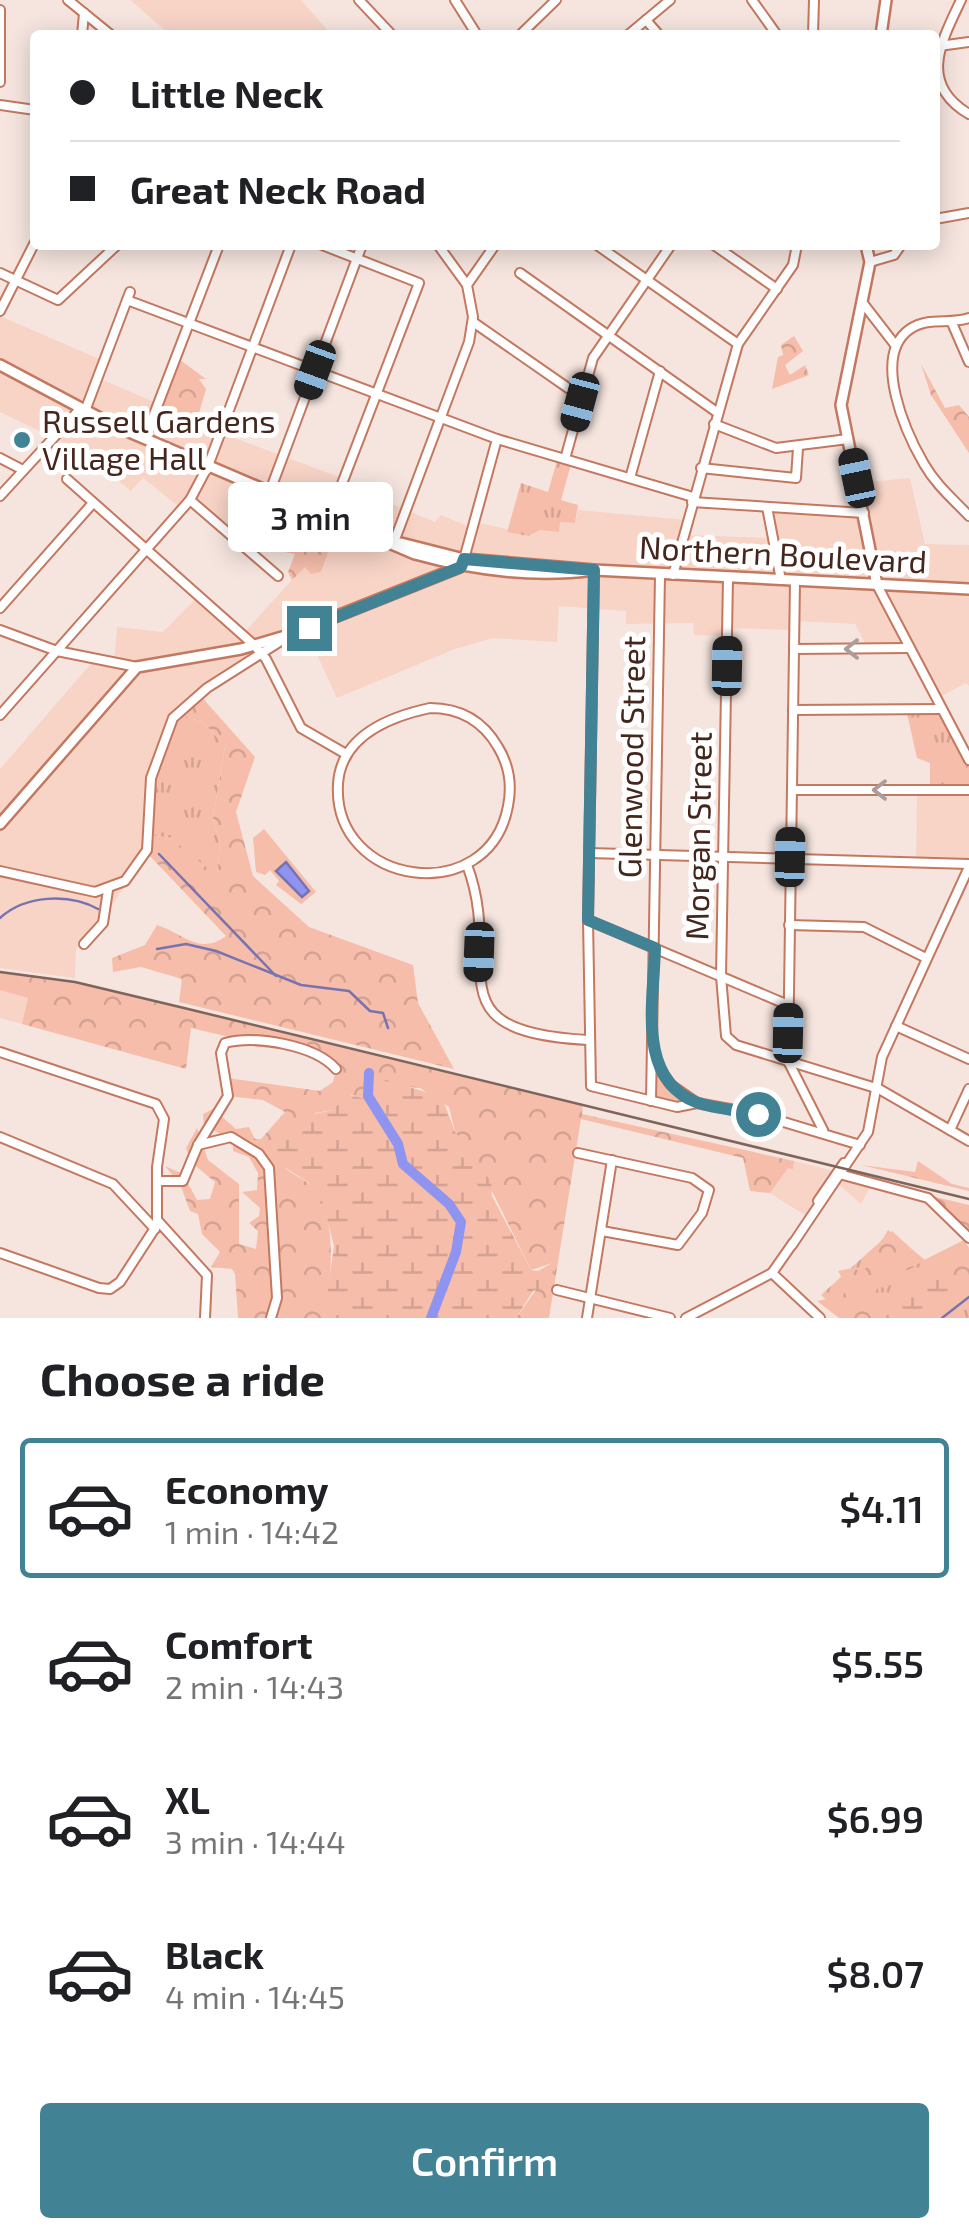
<!DOCTYPE html>
<html lang="en">
<head>
<meta charset="utf-8">
<style>
	body { margin:0; font-family:"Exo 2",sans-serif; background:#f2f2f2; color:#202124; height:100vh; display:flex; flex-direction:column; font-size:38px; white-space:nowrap }
	* { box-sizing:border-box; margin:0 }
	p { font-size:32px; color:#757577 }
	.icon { flex:none; width:55px; height:55px; fill:none; stroke:currentColor; stroke-width:2; stroke-linecap:round; stroke-linejoin:round }
	.map { position:relative; height:1318px; overflow:hidden }
	.side { display:flex; flex-direction:column; background:#fff; flex:1 }
	.side>* { flex:none }
	.hud { position:absolute; left:30px; top:30px; width:910px; height:220px; border-radius:10px; box-shadow:0 5px 25px #0003; display:grid; align-content:center; height:220px; padding:0 40px; background:#fff }
	.end { position:absolute; width:45px; height:45px; margin:-22px; border:12px solid #428295; background:#fff; box-shadow:0 0 0 5px #fff }
	.from { border-radius:50% }
	.bubble { position:absolute; height:70px; border-radius:10px; background:#fff; box-shadow:0 5px 25px #0003; font-size:32px; font-weight:600; line-height:70px; text-align:center }
	.car { position:absolute; width:30px; height:60px; margin:-30px -15px; border-radius:12px; box-shadow:0 0 8px 2px #0007; background:linear-gradient(#222 24%,#8ab4d8 0 40%,#222 0 76%,#8ab4d8 0 86%,#222 0) }
	.hud b { display:flex; align-items:center; gap:35px; height:95px; font-size:38px }
	.hud b+b { border-top:2px solid #e0e0e0 }
	.hud i { width:25px; height:25px; background:#202124 }
	ul { padding:0; list-style:none }
	li { display:flex; align-items:center; gap:30px; height:140px; margin:0 20px 15px; padding:0 20px; border:5px solid transparent; border-radius:10px }
	li div { flex:1 }
	li b { display:block; font-size:38px }
	li em { font-style:normal; font-weight:600 }
	li.on { border-color:#428295 }
	li>.icon { width:90px; height:90px; stroke-width:1.5 }
	h2 { padding:0 40px; font-size:45px; line-height:120px }
	.button { display:flex; gap:20px; margin-top:auto; padding:20px 40px }
	.button a { flex:1; height:115px; border-radius:10px; background:#428295; color:#fff; font-size:40px; font-weight:600; line-height:115px; text-align:center }
	.map>svg:first-child { display:block }
	.built { fill:#f8d4c7 }
	.grass { fill:url(#grass-tufts) }
	.forest { fill:url(#forest-crowns) }
	.wetland { fill:url(#wetland-marsh) }
	.pitch { fill:#f6bdaa }
	.water { fill:url(#water-ripples); stroke:#7873b0; stroke-width:2.5 }
	.lines { fill:none; stroke-linecap:round; stroke-linejoin:round }
	.stream { stroke:#7873b0; stroke-width:2.5 }
	.river { stroke:#8e94f0; stroke-width:10 }
	.minor-casing { stroke:#c3785f; stroke-width:12 }
	.major-casing { stroke:#c3785f; stroke-width:14 }
	.minor { stroke:#fff; stroke-width:8 }
	.major { stroke:#fff; stroke-width:9 }
	.rail { stroke:#7e645b; stroke-width:2.5 }
	.oneway { stroke:#ab9d99 }
	.route { stroke:#428295; stroke-width:12 }
	.poi-dot { fill:#428295; stroke:#fff; stroke-width:4 }
	.labels { text-anchor:middle; stroke-width:10; stroke-linejoin:round; paint-order:stroke }
	.poi-label { font-size:32px; fill:#45261c; stroke:#fff; text-anchor:start }
	.street-label { font-size:32px; fill:#45261c; stroke:#fff }
</style>
</head>
<body>
<div class="map">
<svg width="969" height="1318" viewBox="0 0 969 1318">
	<defs>
		<pattern id="grass-tufts" width="24" height="20" patternUnits="userSpaceOnUse" patternTransform="scale(2.5)"><rect width="24" height="20" fill="#f6bdaa"/><path d="M3 7l-1-3M5 7V3M7 7l1-3M15 17l-1-3M17 17v-4M19 17l1-3" fill="none" stroke="#d4a292"/></pattern>
		<pattern id="forest-crowns" width="20" height="18" patternUnits="userSpaceOnUse" patternTransform="scale(2.5)"><rect width="20" height="18" fill="#f6bdaa"/><path d="M2 6a3 3 0 1 1 6 0M12 15a3 3 0 1 1 6 0" fill="none" stroke="#d4a292"/></pattern>
		<pattern id="wetland-marsh" width="20" height="14" patternUnits="userSpaceOnUse" patternTransform="scale(2.5)"><rect width="20" height="14" fill="#f6bdaa"/><path d="M1 5h8M5 5V1M11 12h8M15 12V8" fill="none" stroke="#d4a292"/></pattern>
		<pattern id="water-ripples" width="26" height="14" patternUnits="userSpaceOnUse" patternTransform="scale(2.5)"><rect width="26" height="14" fill="#8e94f0"/><path d="M2 4q2-2 4 0t4 0M15 11q2-2 4 0t4 0" fill="none" stroke="#7679c2"/></pattern>
	</defs>
	<rect width="100%" height="100%" fill="#f6e5df"/>
	<g class="built">
		<polygon points="130,0 301,0 332,35 171,35"/>
		<polygon points="0,316 104,361 98,378 197,420 197,424 344,479 343,484 435,522 441,515 472,528 475,522 528,534 559,521 575,523 578,510 687,520 684,535 772,538 767,507 863,513 858,483 910,478 925,544 969,545 969,686 966,683 936,699 909,649 868,649 855,624 795,621 794,630 728,628 727,636 694,635 693,623 626,624 626,611 559,606 557,642 494,638 455,649 337,698 305,629 204,690 147,850 105,917 76,949 75,978 0,968 0,769 95,659 114,662 117,627 163,632 198,596 242,635 308,562 266,524 245,547 190,500 182,509 143,478 131,491 85,453 0,412"/>
		<polygon points="917,790 969,790 969,864 916,862"/>
		<polygon points="0,990 28,998 22,1024 0,1018"/>
		<polygon points="794,1161 842,1173 873,1182 861,1204 836,1182 811,1219 770,1193 788,1167 793,1168"/>
	</g>
	<g class="grass">
		<polygon points="558,457 572,461 561,500 578,505 575,523 560,522 559,532 540,530 528,536 507,532 521,483 548,492"/>
		<polygon points="906,709 941,709 969,760 969,790 930,790 930,763 917,758"/>
		<polygon points="177,713 204,723 225,746 213,819 220,843 217,877 171,838 149,835 149,795"/>
		<polygon points="654,1060 664,1077 697,1103 687,1106 651,1101"/>
		<polygon points="892,1231 924,1260 964,1240 969,1248 969,1318 846,1318 821,1295"/>
	</g>
	<g class="forest">
		<polygon points="794,336 803,351 785,365 790,375 805,365 809,375 772,389 778,357 783,355 781,345"/>
		<polygon points="176,357 206,379 199,379 206,389 197,420 158,405"/>
		<polygon points="921,364 945,408 959,405 969,417 969,453 931,395"/>
		<polygon points="318,540 316,552 328,552 321,572 311,574 305,567 292,580 288,572 295,554 284,552 282,546 308,549"/>
		<path d="M199 694 255 757 236 812 253 876 309 927 413 965 418 1003 454 1069 179 1002 182 979 141 967 113 972 112 958 145 945 157 925C183 933 199 956 226 936L146 852 149 835 171 838 217 876 220 843 213 819 225 746 204 723 177 713Z"/>
		<path d="M0 972 75 982 583 1105 582 1114 794 1161 793 1169 788 1168 770 1193 750 1191 743 1158 581 1119 549 1318H516L556 1262 531 1270 481 1169 455 1132 449 1107 420 1088 397 1086 363 1101 352 1095 333 1110 315 1113 284 1167C292 1175 302 1177 309 1184 340 1211 331 1282 324 1318H238L235 1274 232 1269 211 1267 220 1252 202 1234 198 1214 190 1211 180 1184 165 1166 183 1174 197 1200 210 1199 215 1182 191 1162 186 1148 197 1128 208 1160 239 1184V1244L256 1249 258 1231 249 1223 259 1216 260 1208 242 1192 257 1190 258 1173 249 1157 233 1151V1141L204 1125 203 1114 213 1109 236 1129 249 1127 255 1139H261L285 1112 263 1100 228 1096 227 1078 320 1091 333 1082 336 1069 327 1060 191 1028 186 1069 22 1024 28 998 0 990Z"/>
		<polygon points="918,1161 952,1184 969,1188 969,1191 861,1165 915,1172"/>
		<polygon points="873,1182 969,1205 969,1238 928,1198"/>
		<polygon points="888,1230 925,1260 908,1270 898,1269 887,1289 878,1286 873,1299 874,1318 839,1318 817,1301 842,1296 848,1289 838,1271 853,1268 863,1273"/>
		<polygon points="969,1257 969,1280 955,1287 939,1286 944,1268"/>
	</g>
	<g class="wetland">
		<polygon points="386,1080 442,1097 455,1132 491,1182 492,1196 531,1270 538,1271 556,1261 552,1284 533,1291 516,1318 324,1318 334,1246 325,1211 308,1182 284,1167 273,1167 267,1155 304,1116 333,1110 347,1095 371,1100 378,1084"/>
		<polygon points="937,1262 945,1265 939,1286 955,1287 968,1280 969,1287 942,1306 935,1318 880,1318 899,1295 924,1285"/>
	</g>
	<polygon class="pitch" points="264,829 316,892 301,904 276,885 279,881 270,870 265,875 256,872 253,838"/>
	<polygon class="water" points="286,862 309,891 302,897 276,871"/>
	<g class="lines">
		<g class="stream">
			<polyline points="159,854 276,976"/>
			<path d="M0 918C25 895 69 893 98 909"/>
			<polyline points="157,949 186,944 216,951 301,985 349,991 370,1011 383,1013 388,1028"/>
			<polyline points="942,1318 969,1297"/>
		</g>
		<polyline class="river" points="369,1073 368,1096 398,1144 403,1164 449,1204 461,1222 456,1252 431,1318"/>
		<g class="minor-casing">
			<g id="minor">
				<polyline points="68,0 111,35"/>
				<polyline points="359,0 392,35"/>
				<polyline points="455,0 477,35"/>
				<polyline points="752,0 777,35"/>
				<path d="M961 0C941 42 918 84 969 114"/>
				<polyline points="0,10 0,82"/>
				<polyline points="646,20 659,35"/>
				<polyline points="82,35 84,13"/>
				<polyline points="520,35 556,0"/>
				<polyline points="628,35 670,0"/>
				<polyline points="813,35 814,0"/>
				<polyline points="939,46 969,42"/>
				<polyline points="0,105 35,110"/>
				<polyline points="935,219 969,213"/>
				<polyline points="322,245 419,283 330,515"/>
				<polyline points="438,245 467,285"/>
				<polyline points="597,245 738,344"/>
				<polyline points="714,245 777,289"/>
				<polyline points="870,262 894,255 901,245"/>
				<polyline points="0,273 58,300 117,245"/>
				<polyline points="520,273 718,413"/>
				<polyline points="127,300 497,439 693,497"/>
				<polyline points="862,302 896,346"/>
				<polyline points="0,311 35,242"/>
				<path d="M969 318C949 325 929 316 910 329 871 356 906 433 924 464 936 485 953 499 969 516"/>
				<polyline points="473,322 581,397"/>
				<polyline points="952,323 969,362"/>
				<polyline points="85,411 130,292"/>
				<polyline points="714,424 776,448 848,439"/>
				<polyline points="145,438 219,245"/>
				<polyline points="0,458 23,470"/>
				<polyline points="565,459 593,358 671,245"/>
				<polyline points="701,468 796,478 798,448"/>
				<polyline points="630,478 660,371"/>
				<polyline points="67,479 254,645 266,659 301,728 346,754"/>
				<polyline points="270,491 362,245"/>
				<polyline points="0,496 80,409"/>
				<polyline points="190,500 278,576"/>
				<polyline points="692,502 864,513"/>
				<polyline points="767,507 781,580"/>
				<polyline points="394,542 469,342 473,317 467,285 495,245"/>
				<polyline points="464,559 497,439"/>
				<polyline points="594,570 588,920 591,1086 677,1107 697,1103 757,1114 860,1145"/>
				<polyline points="673,575 738,344 793,265 797,245"/>
				<polyline points="728,578 721,976 726,1036 736,1045 879,1089 969,1141"/>
				<polyline points="795,581 788,1061 823,1130"/>
				<polyline points="877,585 969,760"/>
				<polyline points="0,608 93,503"/>
				<polyline points="0,630 57,651 137,667"/>
				<polyline points="794,649 909,648"/>
				<path d="M430 708C460 708 483 721 498 747 509 765 512 786 508 806 489 909 332 887 338 784 341 736 388 717 430 708Z"/>
				<polyline points="793,710 941,709"/>
				<polyline points="0,715 190,500 208,466 291,245"/>
				<polyline points="792,790 969,790"/>
				<polyline points="589,853 969,864"/>
				<path d="M467 865C506 967 427 1031 588 1040"/>
				<polyline points="0,871 95,892 125,881 147,850 151,778 173,718 207,688 284,639"/>
				<polyline points="588,920 788,1005"/>
				<polyline points="789,925 864,927 926,958"/>
				<polyline points="84,944 103,923 108,890"/>
				<polyline points="896,1026 969,1059"/>
				<polyline points="0,1052 156,1104 164,1119 157,1167 157,1225 120,1282 110,1289 99,1288 0,1253"/>
				<polyline points="654,1061 671,1085 697,1103"/>
				<polyline points="651,1101 660,575"/>
				<polyline points="950,1130 969,1089"/>
				<polyline points="0,1137 113,1184 155,1229"/>
				<polyline points="198,1145 231,1137 259,1154 269,1168 277,1298 271,1318"/>
				<polyline points="578,1153 692,1178 709,1190 702,1213 678,1245 602,1231"/>
				<polyline points="843,1175 928,1198 969,1238"/>
				<path d="M157 1181H183L198 1145 228 1096 221 1053 225 1043C256 1035 315 1045 336 1069"/>
				<polyline points="818,1201 844,1163"/>
				<polyline points="158,1221 207,1275 205,1318"/>
				<polyline points="792,1245 868,1132 882,1057 969,867"/>
				<polyline points="772,1273 820,1318"/>
				<polyline points="557,1290 670,1318"/>
				<polyline points="587,1318 612,1160"/>
				<polyline points="686,1318 772,1273 793,1243"/>
			</g>
		</g>
		<g class="major-casing">
			<g id="major">
				<polyline points="881,35 886,0"/>
				<polyline points="866,245 870,262 841,405 877,585"/>
				<path d="M0 365 113 425 415 554C473 570 535 578 594 570"/>
				<polyline points="401,543 464,559 594,570 969,589"/>
				<polyline points="0,824 137,667 241,649 292,634 460,567"/>
			</g>
		</g>
		<use href="#minor" class="minor"/>
		<use href="#major" class="major"/>
		<polyline class="rail" points="0,972 75,982 184,1008 969,1199"/>
	</g>
	<defs><path id="oneway-chevron" d="M-2-3.5L2.5 0L-2 3.5" fill="none" stroke-width="1.6" stroke-linecap="round" stroke-linejoin="round" transform="scale(2.5)"/></defs>
	<g class="oneway">
		<use href="#oneway-chevron" transform="translate(852 649) rotate(180)"/>
		<use href="#oneway-chevron" transform="translate(880 790) rotate(-180)"/>
	</g>
	<g class="lines">
		<path class="route" d="M309 628 461 567 464 559 594 570 588 920 655 948C654 1000 636 1078 696 1102 714 1109 738 1110 758 1114"/>
	</g>
	<circle class="poi-dot" cx="22" cy="440" r="10"/>
	<g class="labels">
		<g class="poi-label">
			<text x="42" y="433">Russell Gardens<tspan x="42" dy="37">Village Hall</tspan></text>
		</g>
		<g class="street-label">
			<text transform="translate(783 555) rotate(3)" y="11">Northern Boulevard</text>
			<text transform="translate(632 757) rotate(-89)" y="11">Glenwood Street</text>
			<text transform="translate(699 836) rotate(-89)" y="11">Morgan Street</text>
		</g>
	</g>
</svg>
<i class="end from" style="left:758px;top:1114px"></i>
<i class="end" style="left:309px;top:628px"></i>
<div class="bubble" style="left:228px;top:482px;width:165px">3 min</div>
<i class="car" style="left:315px;top:370px;rotate:200deg"></i>
<i class="car" style="left:580px;top:402px;rotate:195deg"></i>
<i class="car" style="left:857px;top:478px;rotate:348deg"></i>
<i class="car" style="left:727px;top:666px;rotate:1deg"></i>
<i class="car" style="left:790px;top:857px;rotate:1deg"></i>
<i class="car" style="left:479px;top:952px;rotate:182deg"></i>
<i class="car" style="left:788px;top:1033px;rotate:1deg"></i>
<div class="hud">
<b><i class="from"></i>Little Neck</b>
<b><i></i>Great Neck Road</b>
</div>
</div>
<section class="side">
<h2>Choose a ride</h2>
<ul>
<li class="on"><svg class="icon" aria-label="car" viewBox="0 0 24 24"><path d="M5 17H2v-5l4-1 3-4h7l3 4 3 1v5h-3M9 17h6M6 11h13"/><circle cx="7" cy="17" r="2"/><circle cx="17" cy="17" r="2"/></svg><div><b>Economy</b><p>1 min · 14:42</p></div><em>$4.11</em></li>
<li><svg class="icon" aria-label="car" viewBox="0 0 24 24"><path d="M5 17H2v-5l4-1 3-4h7l3 4 3 1v5h-3M9 17h6M6 11h13"/><circle cx="7" cy="17" r="2"/><circle cx="17" cy="17" r="2"/></svg><div><b>Comfort</b><p>2 min · 14:43</p></div><em>$5.55</em></li>
<li><svg class="icon" aria-label="car" viewBox="0 0 24 24"><path d="M5 17H2v-5l4-1 3-4h7l3 4 3 1v5h-3M9 17h6M6 11h13"/><circle cx="7" cy="17" r="2"/><circle cx="17" cy="17" r="2"/></svg><div><b>XL</b><p>3 min · 14:44</p></div><em>$6.99</em></li>
<li><svg class="icon" aria-label="car" viewBox="0 0 24 24"><path d="M5 17H2v-5l4-1 3-4h7l3 4 3 1v5h-3M9 17h6M6 11h13"/><circle cx="7" cy="17" r="2"/><circle cx="17" cy="17" r="2"/></svg><div><b>Black</b><p>4 min · 14:45</p></div><em>$8.07</em></li>
</ul>
<div class="button"><a>Confirm</a></div>
</section>
</body>
</html>
